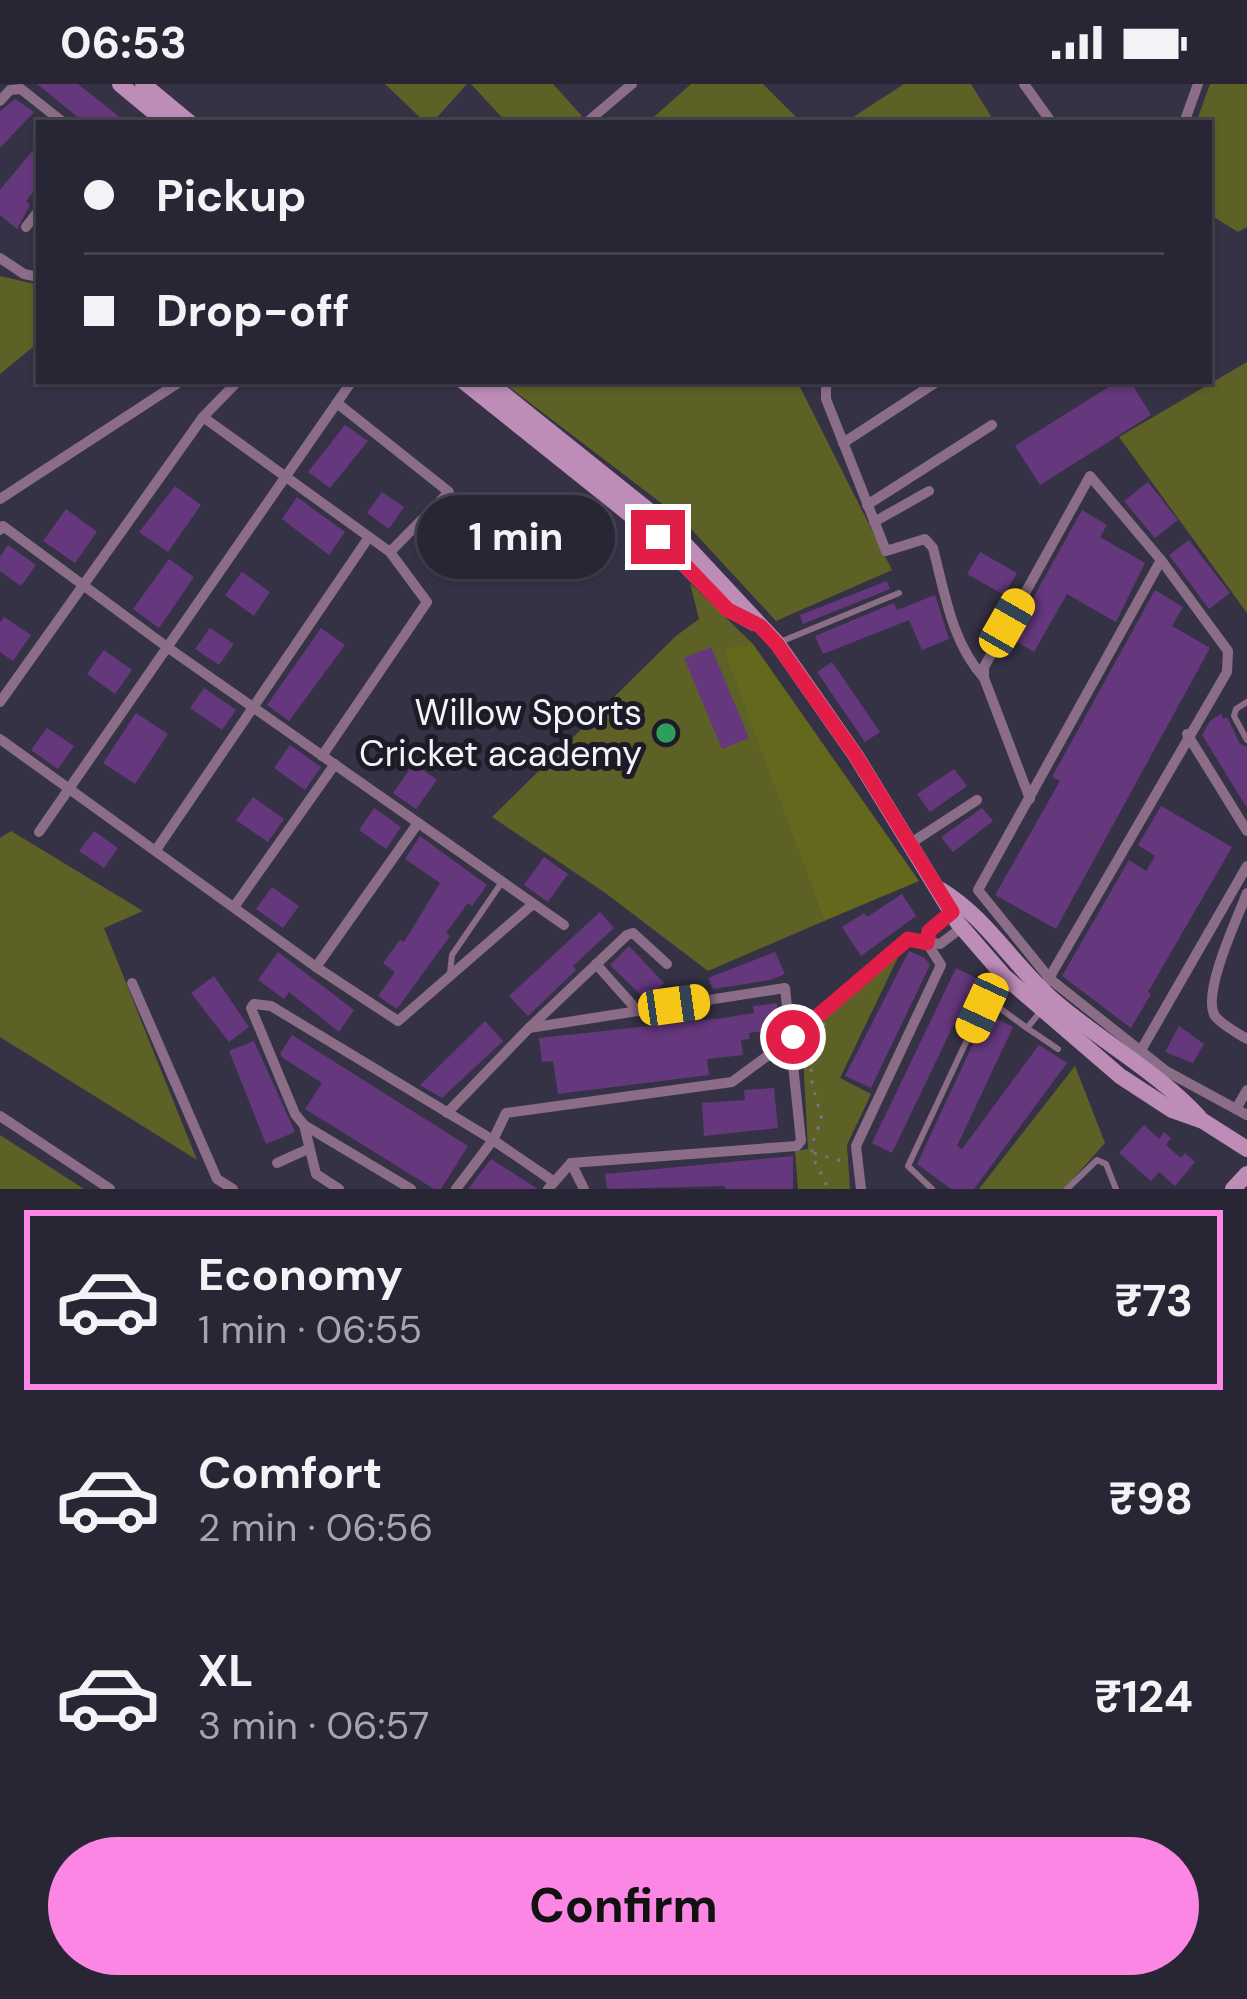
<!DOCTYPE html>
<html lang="en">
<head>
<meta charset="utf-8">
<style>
	body { margin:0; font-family:"DM Sans",sans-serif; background:#343240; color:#f1f3f6; height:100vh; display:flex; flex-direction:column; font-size:45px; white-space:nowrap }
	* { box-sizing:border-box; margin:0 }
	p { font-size:39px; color:#a5a5ac }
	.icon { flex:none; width:66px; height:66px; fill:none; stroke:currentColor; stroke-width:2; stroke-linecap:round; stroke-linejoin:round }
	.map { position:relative; height:1105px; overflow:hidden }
	.panel { display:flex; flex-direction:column; background:#282634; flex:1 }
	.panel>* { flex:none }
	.banner { position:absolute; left:36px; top:36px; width:1176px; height:264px; border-radius:0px; box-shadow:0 3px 9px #0004,0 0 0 3px #44434f; display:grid; align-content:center; height:264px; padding:0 48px; background:#282634 }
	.end { position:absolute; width:54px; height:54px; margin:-27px; border:15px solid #e11d48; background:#fff; box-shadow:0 0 0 6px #fff }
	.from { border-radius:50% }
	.bubble { position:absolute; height:84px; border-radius:42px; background:#282634; box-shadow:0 3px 9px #0004,0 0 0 3px #44434f; font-size:39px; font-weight:700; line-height:84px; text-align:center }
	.car { position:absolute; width:36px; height:72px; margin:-36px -18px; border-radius:15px; box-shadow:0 0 9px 3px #0007; background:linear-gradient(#f5c518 24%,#345 0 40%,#f5c518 0 76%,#345 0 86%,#f5c518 0) }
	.banner b { display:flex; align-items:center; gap:42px; height:114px; font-size:45px }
	.banner b+b { border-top:3px solid #44434f }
	.banner i { width:30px; height:30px; background:#f1f3f6 }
	ul { padding:21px 0 0; list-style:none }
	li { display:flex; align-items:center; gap:36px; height:180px; margin:0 24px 18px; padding:0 24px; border:6px solid transparent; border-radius:0px }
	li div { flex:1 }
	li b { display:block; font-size:45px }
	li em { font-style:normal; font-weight:700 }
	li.on { border-color:#fc86e4 }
	li>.icon { width:108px; height:108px; stroke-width:1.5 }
	.button { display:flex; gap:24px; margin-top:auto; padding:24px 48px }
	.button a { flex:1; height:138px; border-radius:72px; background:#fc86e4; color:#111; font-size:48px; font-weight:700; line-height:138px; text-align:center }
	.status { display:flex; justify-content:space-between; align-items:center; height:84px; padding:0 60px; background:#282634; direction:ltr }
	.status svg { height:33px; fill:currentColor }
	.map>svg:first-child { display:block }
	.green { fill:#5d6125 }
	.forest { fill:#63681c }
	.building { fill:#65377d }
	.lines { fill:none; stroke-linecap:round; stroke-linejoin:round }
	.path { stroke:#787585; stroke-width:3; stroke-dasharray:3 9; stroke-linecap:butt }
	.lane { stroke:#8c6d88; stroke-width:6 }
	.street { stroke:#8c6d88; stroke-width:10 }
	.secondary { stroke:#bd8cb7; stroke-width:16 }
	.route { stroke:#e11d48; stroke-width:15 }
	.leisure-dot { fill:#2e9e5b; stroke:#1d1b25; stroke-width:4.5 }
	.labels { text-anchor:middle; stroke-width:10; stroke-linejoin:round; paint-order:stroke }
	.poi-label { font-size:36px; fill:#f4f2fd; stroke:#1d1b25; text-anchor:end }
</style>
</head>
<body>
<div class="status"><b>06:53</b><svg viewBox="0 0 49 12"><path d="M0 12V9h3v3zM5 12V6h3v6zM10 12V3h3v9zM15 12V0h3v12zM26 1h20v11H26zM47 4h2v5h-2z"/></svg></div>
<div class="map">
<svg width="1247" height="1105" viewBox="0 0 1247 1105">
	<rect width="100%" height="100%" fill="#363246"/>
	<g class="green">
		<polygon points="385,0 467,0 432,39 426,39"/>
		<polygon points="471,0 553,0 582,32 573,39 507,39"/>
		<polygon points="691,0 763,0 802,39 647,39"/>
		<polygon points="904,0 971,0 995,39 844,39"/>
		<polygon points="1210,0 1247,0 1247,143 1238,148 1209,130 1209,39 1196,39"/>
		<polygon points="0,192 39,201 39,258 0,290"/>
		<polygon points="1247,278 1247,529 1119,353"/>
		<polygon points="501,297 797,297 892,486 776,537 681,434"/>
		<polygon points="690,499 753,560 725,567 824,837 708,887 604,808 492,733 676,552 699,535"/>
		<polygon points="11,747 143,827 104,844 197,1076 0,953 0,754"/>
		<polygon points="902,865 840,994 871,1010 847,1061 850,1105 798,1105 795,1067 808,1065 802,952"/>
		<polygon points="1075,982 1105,1059 1064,1105 979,1105"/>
		<polygon points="0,1051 84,1105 0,1105"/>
	</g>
	<polygon class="forest" points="753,560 919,797 824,837 724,566"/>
	<g class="building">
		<polygon points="37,0 78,0 127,39 85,39"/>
		<polygon points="15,15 34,28 0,64 0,27"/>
		<polygon points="39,59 39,101 26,117 30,121 17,145 0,131 0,106"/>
		<polygon points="1118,297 1130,297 1151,331 1040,401 1015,362"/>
		<polygon points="345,341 368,357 330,404 308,388"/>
		<polygon points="1148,398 1178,436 1155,454 1124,417"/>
		<polygon points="175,402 201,421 168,468 139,448"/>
		<polygon points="382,408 404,423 389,445 367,429"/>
		<polygon points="297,413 345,448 329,471 282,435"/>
		<polygon points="66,425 97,448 75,479 43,457"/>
		<polygon points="1082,426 1107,441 1100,453 1145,479 1116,538 1067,510 1034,568 1011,554"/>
		<polygon points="1189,456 1230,509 1209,525 1169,471"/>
		<polygon points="8,461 36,481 21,502 0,487 0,473"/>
		<polygon points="980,468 1017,489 1004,511 967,490"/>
		<polygon points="169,475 194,493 159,544 133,525"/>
		<polygon points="242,488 270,508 254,532 225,511"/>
		<polygon points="887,497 890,505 803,540 800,531"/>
		<polygon points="1155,506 1183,523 1172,542 1210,564 1056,845 995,811 1060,697 1052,693"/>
		<polygon points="935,511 949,555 922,566 909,536 823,570 815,552 894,519 897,526"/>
		<polygon points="4,533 31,551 13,577 0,568 0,539"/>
		<polygon points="210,544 234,560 219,581 195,565"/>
		<polygon points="321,544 345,561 289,637 267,621"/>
		<polygon points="711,563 749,654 722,665 684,574"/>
		<polygon points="104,566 132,586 115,610 87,590"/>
		<polygon points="832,578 880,648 865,658 817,588"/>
		<polygon points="204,604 236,626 222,646 190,624"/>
		<polygon points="136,629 168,650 135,700 103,679"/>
		<polygon points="1221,630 1223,635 1227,633 1240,660 1247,663 1247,724 1202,651 1210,637"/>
		<polygon points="47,644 74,662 58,685 31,666"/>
		<polygon points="290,661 321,683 305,706 274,684"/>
		<polygon points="414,679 437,696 416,725 393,709"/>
		<polygon points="954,685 967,702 930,728 917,710"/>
		<polygon points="253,713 284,735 268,758 236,736"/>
		<polygon points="1161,722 1232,763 1148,908 1151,910 1131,944 1062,892 1129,776 1146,787 1155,772 1138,761"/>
		<polygon points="374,724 401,743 386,765 359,746"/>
		<polygon points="982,724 993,737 953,768 941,753"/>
		<polygon points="94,747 118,764 104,784 79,767"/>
		<polygon points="420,752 487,801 472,822 468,819 446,849 450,852 397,925 378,912 395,888 383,879 400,856 404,858 440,799 405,775"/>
		<polygon points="544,773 568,790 548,818 524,801"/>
		<polygon points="272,803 299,822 283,844 256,825"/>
		<polygon points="902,810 916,832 861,872 842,843 864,829 867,833"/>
		<polygon points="600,828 614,844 573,882 576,886 528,932 509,912"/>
		<polygon points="629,862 664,899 646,916 610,881"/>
		<polygon points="909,867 925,874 930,881 871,1004 845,992"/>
		<polygon points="278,868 354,926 339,948 289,908 284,915 258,896"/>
		<polygon points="775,868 785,890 770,896 713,905 708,894"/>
		<polygon points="956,884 976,894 892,1069 872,1059"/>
		<polygon points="214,892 249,943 229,958 191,909"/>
		<polygon points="777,919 779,945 749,949 750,955 741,956 743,971 707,975 709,991 558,1010 553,977 542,978 539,954 723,934 754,929 753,922"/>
		<polygon points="987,930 1013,943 957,1062 962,1065 1039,961 1067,979 974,1105 951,1105 917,1080"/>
		<polygon points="485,937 503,957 501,959 442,1014 420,1001"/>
		<polygon points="1179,942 1204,960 1193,979 1165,968"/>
		<polygon points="292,951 468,1062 441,1105 434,1105 305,1025 322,999 283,974 280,970"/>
		<polygon points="254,957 295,1048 266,1060 229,967"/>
		<polygon points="774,1004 778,1044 704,1052 702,1019 745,1016 744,1006"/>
		<polygon points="1144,1041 1159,1055 1164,1048 1171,1054 1166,1061 1181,1074 1185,1069 1195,1078 1175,1102 1159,1088 1151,1097 1119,1069"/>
		<polygon points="793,1072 793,1105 725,1105 725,1102 607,1105 605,1090"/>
		<polygon points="491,1075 538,1105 468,1105"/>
	</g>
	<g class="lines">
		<g class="path">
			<path d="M824 939C825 956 815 962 812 977 808 997 818 1016 822 1036 803 1074 815 1072 828 1105"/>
			<polyline points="814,1069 845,1078"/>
		</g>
		<g class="lane">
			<polyline points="780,558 899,509"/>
			<polyline points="1247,618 1236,625 1234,632 1247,656"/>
			<polyline points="450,889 452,871 502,798"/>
			<polyline points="1041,927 1027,944 1058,965"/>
			<polyline points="932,1105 908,1082 982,924 994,920 1027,944"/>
			<polyline points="1067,1105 1097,1076 1106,1080 1116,1105"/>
		</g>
		<g class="street">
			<polyline points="1024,0 1052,39"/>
			<polyline points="0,17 10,6 21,5 64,39"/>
			<polyline points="586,39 632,0"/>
			<polyline points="1184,39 1198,0"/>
			<polyline points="26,143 39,126"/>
			<polyline points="0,174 24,190 39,193"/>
			<path d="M832 297 826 301V315L886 467 925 455 933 464C945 510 952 559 984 594"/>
			<polyline points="337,319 449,408 390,468"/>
			<polyline points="203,333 238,297"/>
			<polyline points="843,359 938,297"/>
			<polyline points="0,415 181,297"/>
			<polyline points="867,421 992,341"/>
			<polyline points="874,438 929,407"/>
			<polyline points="0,446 3,442 167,563 564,841"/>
			<polyline points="1161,476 978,806 1050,895 1166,987 1247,1031"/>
			<polyline points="0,618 203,333 390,468 427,518 322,672"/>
			<polyline points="1187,650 1247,747"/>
			<polyline points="0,655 316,883 418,739"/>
			<polyline points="1030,715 984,594 984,583 1090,392 1161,476 1228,567 1227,588 1041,908"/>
			<polyline points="39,748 352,297"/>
			<polyline points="911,759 977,716"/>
			<polyline points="156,766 369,453"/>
			<path d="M1247 809C1238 833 1201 910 1215 932 1222 941 1237 949 1247 955"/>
			<polyline points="234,823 335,680"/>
			<polyline points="927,859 929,847 954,826"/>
			<polyline points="596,880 637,926"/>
			<polyline points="316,883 398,937 533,820"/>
			<polyline points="132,899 217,1095 233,1105"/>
			<polyline points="529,944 785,904 801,1057 797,1062 571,1079 548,1105"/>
			<polyline points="1140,968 1247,782"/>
			<polyline points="1236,1025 1247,1006"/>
			<polyline points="447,1029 529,944 627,851 633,849 667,880"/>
			<polyline points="0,1032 110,1105"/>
			<polyline points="304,1041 316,1090 339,1105"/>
			<polyline points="277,1079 308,1065"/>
			<polyline points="571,1079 584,1105"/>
			<polyline points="411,1105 304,1041 295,1030 251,924 254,920 271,922 493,1056 553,1097"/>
			<polyline points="456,1105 493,1056 506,1029 732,998 793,953 908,855 940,860 964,842"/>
			<polyline points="861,1105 856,1062 941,881 927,859"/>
		</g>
		<g class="secondary">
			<polyline points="120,0 167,39"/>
			<polyline points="143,0 190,39"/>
			<polyline points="463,297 658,453 728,525 754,539"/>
			<polyline points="487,297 668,442 777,559 856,672 958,839 1004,892 1120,992 1172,1026 1203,1037 1247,1065"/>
			<path d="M941 806C986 833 1013 881 1053 916 1099 956 1159 989 1199 1033"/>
			<polyline points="1233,1105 1247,1090"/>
		</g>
	</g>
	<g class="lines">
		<polyline class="route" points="658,453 728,526 760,542 777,560 856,672 952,828 929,847 927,859 908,855 793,953"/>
	</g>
	<circle class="leisure-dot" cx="666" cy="649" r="12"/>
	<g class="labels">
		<g class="poi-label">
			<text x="642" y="641">Willow Sports<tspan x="642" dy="41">Cricket academy</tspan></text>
		</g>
	</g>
</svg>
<i class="end from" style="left:793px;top:953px"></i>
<i class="end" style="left:658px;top:453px"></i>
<div class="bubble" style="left:417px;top:411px;width:198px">1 min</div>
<i class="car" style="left:1007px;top:539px;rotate:30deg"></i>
<i class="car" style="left:674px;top:921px;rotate:82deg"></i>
<i class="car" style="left:982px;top:924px;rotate:205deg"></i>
<div class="banner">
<b><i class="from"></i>Pickup</b>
<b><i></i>Drop-off</b>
</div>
</div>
<section class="panel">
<ul>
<li class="on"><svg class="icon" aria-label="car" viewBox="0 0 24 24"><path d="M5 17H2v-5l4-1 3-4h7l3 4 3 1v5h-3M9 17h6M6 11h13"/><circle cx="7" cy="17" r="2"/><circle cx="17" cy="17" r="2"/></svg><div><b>Economy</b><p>1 min · 06:55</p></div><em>₹73</em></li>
<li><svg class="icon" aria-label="car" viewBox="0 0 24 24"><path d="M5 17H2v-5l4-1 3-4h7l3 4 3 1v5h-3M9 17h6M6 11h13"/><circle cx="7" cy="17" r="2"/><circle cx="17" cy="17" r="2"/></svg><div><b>Comfort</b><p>2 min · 06:56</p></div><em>₹98</em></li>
<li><svg class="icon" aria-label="car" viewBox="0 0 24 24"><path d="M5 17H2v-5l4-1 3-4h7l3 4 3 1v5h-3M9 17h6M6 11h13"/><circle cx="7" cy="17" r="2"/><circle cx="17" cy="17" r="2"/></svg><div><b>XL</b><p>3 min · 06:57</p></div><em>₹124</em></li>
</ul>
<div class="button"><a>Confirm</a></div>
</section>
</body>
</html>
